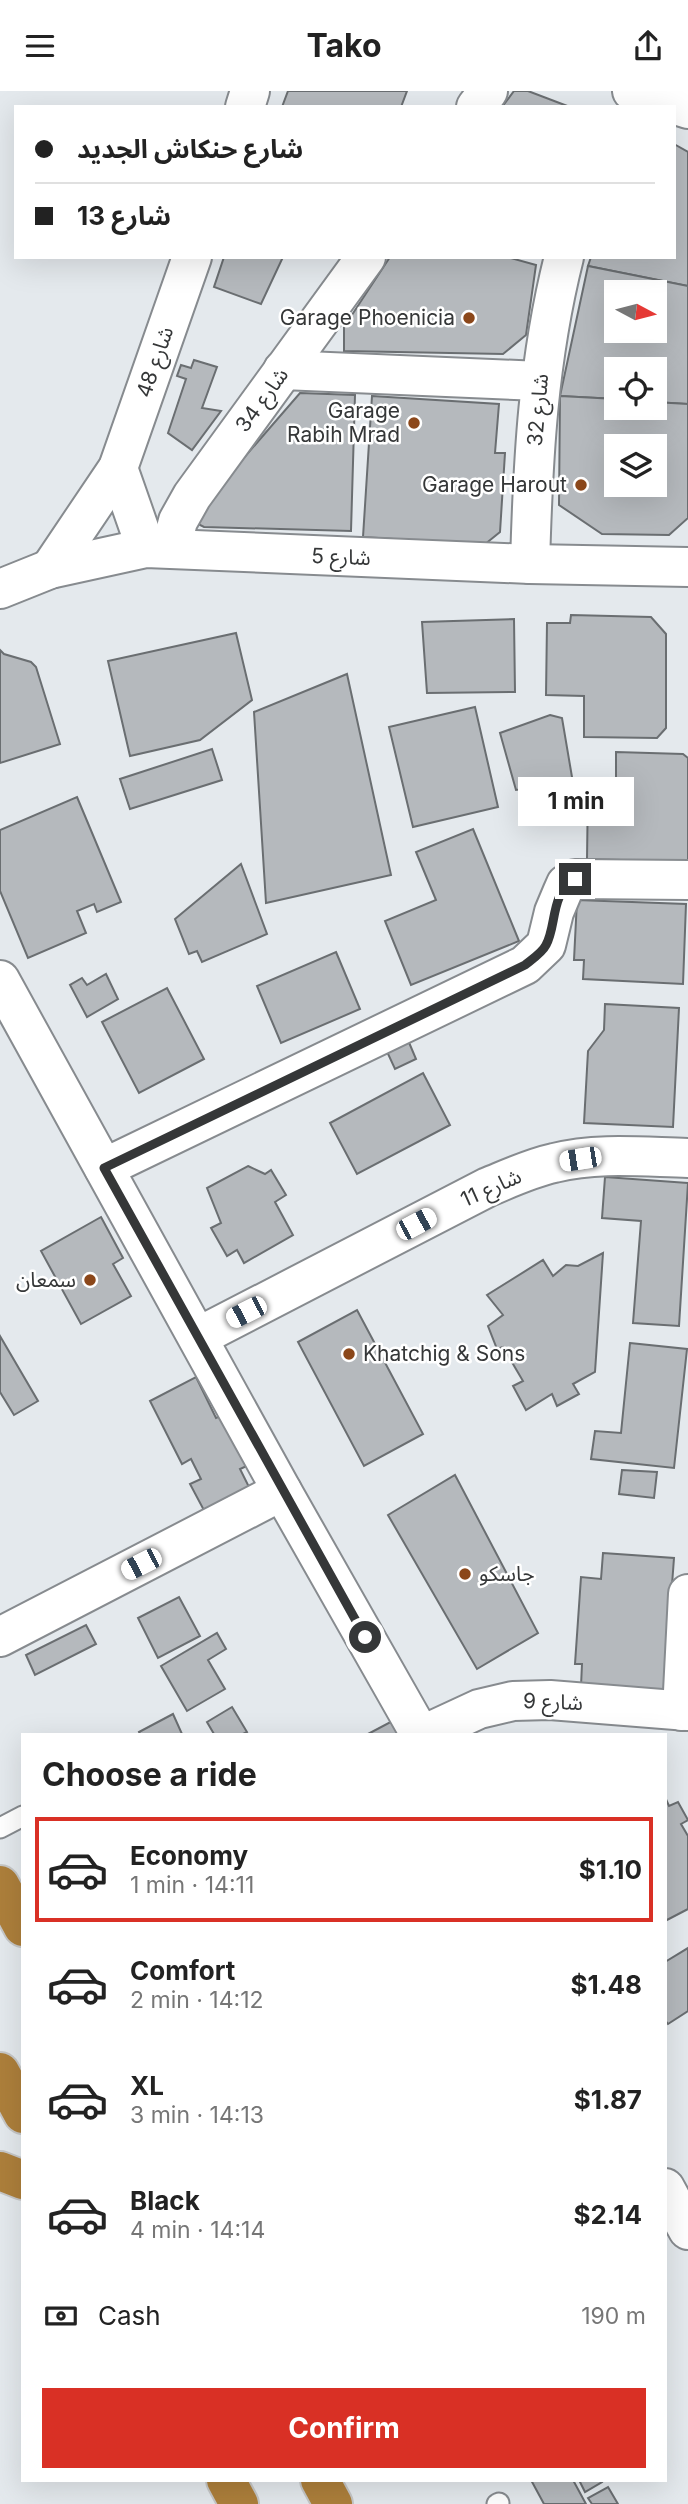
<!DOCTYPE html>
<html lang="en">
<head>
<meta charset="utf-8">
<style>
	body { margin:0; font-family:Inter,"Noto Sans Arabic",sans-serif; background:#f6f6f6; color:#222; height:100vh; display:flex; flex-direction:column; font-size:26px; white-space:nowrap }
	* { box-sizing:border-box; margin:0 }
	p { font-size:23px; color:#767676 }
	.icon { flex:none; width:38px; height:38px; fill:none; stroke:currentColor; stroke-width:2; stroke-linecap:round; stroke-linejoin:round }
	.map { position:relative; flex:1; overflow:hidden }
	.details { position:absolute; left:21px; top:1642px; width:646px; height:749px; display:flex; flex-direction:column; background:#fff; border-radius:0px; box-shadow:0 7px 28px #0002 }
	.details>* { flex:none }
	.top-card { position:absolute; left:14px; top:14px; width:662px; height:154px; border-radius:0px; box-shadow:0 7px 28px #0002; display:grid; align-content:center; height:154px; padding:0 21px; background:#fff }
	.needle { width:46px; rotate:97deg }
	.buttons { position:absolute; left:604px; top:189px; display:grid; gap:14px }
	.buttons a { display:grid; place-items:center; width:63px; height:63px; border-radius:0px; background:#fff; box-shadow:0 7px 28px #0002; font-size:35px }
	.end { position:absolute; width:32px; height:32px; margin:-16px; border:9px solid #353738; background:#fff; box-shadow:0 0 0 4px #fff }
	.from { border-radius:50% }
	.bubble { position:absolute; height:49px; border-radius:0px; background:#fff; box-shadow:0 7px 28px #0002; font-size:23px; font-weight:700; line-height:49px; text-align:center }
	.car { position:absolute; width:21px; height:42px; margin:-21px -10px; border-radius:9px; box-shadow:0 0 5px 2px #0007; background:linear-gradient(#fff 24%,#345 0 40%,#fff 0 76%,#345 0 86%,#fff 0) }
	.top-card b { display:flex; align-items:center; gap:24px; height:66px; font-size:26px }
	.top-card b+b { border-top:2px solid #e0e0e0 }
	.top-card i { width:18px; height:18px; background:#222 }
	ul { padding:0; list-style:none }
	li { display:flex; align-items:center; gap:21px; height:105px; margin:0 14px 10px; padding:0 7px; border:4px solid transparent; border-radius:0px }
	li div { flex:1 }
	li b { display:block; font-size:26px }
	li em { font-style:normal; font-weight:700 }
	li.selected { border-color:#d93025 }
	li>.icon { width:63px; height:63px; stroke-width:1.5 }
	h2 { padding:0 21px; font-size:32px; line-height:84px }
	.pay { display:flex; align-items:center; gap:18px; height:77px; padding:0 21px; font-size:26px }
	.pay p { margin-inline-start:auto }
	.cta { display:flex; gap:14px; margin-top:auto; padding:14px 21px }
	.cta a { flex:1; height:80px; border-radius:0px; background:#d93025; color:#fff; font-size:28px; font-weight:700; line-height:80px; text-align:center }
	header { display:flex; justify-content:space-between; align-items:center; height:91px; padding:0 21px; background:#fff; font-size:32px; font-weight:700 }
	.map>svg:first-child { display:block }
	.building { fill:#b5b9bd; stroke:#6a6e71; stroke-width:2; fill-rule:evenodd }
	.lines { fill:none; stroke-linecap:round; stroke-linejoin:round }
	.lane-casing { stroke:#878b8f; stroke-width:23 }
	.street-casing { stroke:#878b8f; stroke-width:42 }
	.secondary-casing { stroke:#878b8f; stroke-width:42 }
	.highway-casing { stroke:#c6c7c7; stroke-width:42 }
	.lane { stroke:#fff; stroke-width:19 }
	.street { stroke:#fff; stroke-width:38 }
	.secondary { stroke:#fff; stroke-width:38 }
	.highway { stroke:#ad7f3b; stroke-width:38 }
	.route { stroke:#353738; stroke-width:9 }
	.poi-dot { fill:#8b471a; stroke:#fff; stroke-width:2.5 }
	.labels { text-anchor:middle; stroke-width:5; stroke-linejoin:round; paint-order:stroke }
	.poi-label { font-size:21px; fill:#353738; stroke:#fff; text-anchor:end }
	.street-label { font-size:21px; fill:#353738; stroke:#fff }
</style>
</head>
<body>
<header><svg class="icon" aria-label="menu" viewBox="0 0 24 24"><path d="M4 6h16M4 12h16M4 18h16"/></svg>Tako<svg class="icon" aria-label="share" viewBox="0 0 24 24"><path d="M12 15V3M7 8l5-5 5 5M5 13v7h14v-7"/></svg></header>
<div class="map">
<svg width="688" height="2413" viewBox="0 0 688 2413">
	<rect width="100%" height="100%" fill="#e4e9ed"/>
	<g class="building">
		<polygon points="288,0 407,0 401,16 282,16"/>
		<polygon points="514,0 528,0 570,16 502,16"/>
		<polygon points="674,53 688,61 688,195 588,175 591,166 674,166"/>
		<polygon points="224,166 283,166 261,213 214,196"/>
		<polygon points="390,166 507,166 536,174 526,244 503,263 344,260 344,236"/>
		<path d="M588 175 688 195V313L654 311V278H616V308L560 305ZM616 201H654V240H616Z"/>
		<polygon points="194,269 217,276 202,317 221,320 192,359 168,342 186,288 177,285 181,274 191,277"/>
		<polygon points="300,302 355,304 351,440 204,436 190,429"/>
		<polygon points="372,305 499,313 495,362 505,362 500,441 484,454 363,446"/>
		<path d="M560 305 616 308V317H654V311L688 313V427L669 444 602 443 559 414ZM616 355H654V394H616Z"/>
		<polygon points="571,524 651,526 666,543 666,637 657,647 584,646 584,605 546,604 547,532 570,532"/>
		<polygon points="514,528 515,601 427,602 422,531"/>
		<polygon points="236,542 252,609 200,649 130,665 108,570"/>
		<polygon points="0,559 4,563 31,571 36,576 60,653 0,672"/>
		<polygon points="347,583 391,784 266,812 254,621"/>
		<polygon points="475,616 498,716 413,736 389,636"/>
		<polygon points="550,624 562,627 573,692 516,699 500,642"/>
		<polygon points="212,658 222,689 130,718 120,688"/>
		<polygon points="616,661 683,663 688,667 688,771 587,768 588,696 616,697"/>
		<polygon points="77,706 121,811 97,821 94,813 77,820 86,842 28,867 0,800 0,739"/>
		<polygon points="473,738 519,850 411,894 385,830 436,809 416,761"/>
		<polygon points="241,773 267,843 202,871 197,860 189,863 175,828"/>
		<polygon points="577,809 686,813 683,893 583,888 584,869 574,869"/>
		<polygon points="336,861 360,918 281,952 257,895"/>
		<polygon points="106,883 118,908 87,926 70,894 82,887 87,894"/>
		<polygon points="167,897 204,968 139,1002 102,931"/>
		<polygon points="605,913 679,917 673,1036 584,1032 588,960 604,939"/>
		<polygon points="405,942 416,968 395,978 383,952"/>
		<polygon points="423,982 450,1034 357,1083 330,1032"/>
		<polygon points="248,1075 265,1083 271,1079 286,1104 275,1111 293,1144 244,1172 237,1159 227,1165 211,1137 221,1132 207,1097"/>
		<polygon points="605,1086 688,1092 679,1235 633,1232 641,1130 602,1127"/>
		<polygon points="101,1126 123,1167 113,1173 131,1205 81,1233 41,1160"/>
		<polygon points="603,1162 595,1281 573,1293 579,1303 557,1315 552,1303 526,1319 513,1295 523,1290 503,1256 497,1258 488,1235 503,1224 487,1204 543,1169 553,1185 566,1174 578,1175"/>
		<polygon points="357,1219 423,1343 364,1375 298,1251"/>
		<polygon points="0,1245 38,1310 14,1324 0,1301"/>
		<polygon points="630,1252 687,1258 674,1377 591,1368 595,1340 621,1342"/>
		<polygon points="196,1286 216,1327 223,1324 249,1374 240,1378 252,1402 207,1425 190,1393 201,1388 191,1368 182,1373 150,1310"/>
		<polygon points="622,1379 657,1381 654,1407 619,1403"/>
		<polygon points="455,1384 538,1542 477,1578 388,1424"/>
		<polygon points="603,1462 674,1467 664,1601 581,1595 582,1573 575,1573 581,1486 601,1488"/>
		<polygon points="179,1506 200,1545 158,1567 138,1527"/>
		<polygon points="86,1534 96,1553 35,1584 26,1564"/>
		<polygon points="217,1542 226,1558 208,1569 225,1598 187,1620 161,1575"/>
		<polygon points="232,1616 247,1641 243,1643 214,1643 207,1631"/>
		<polygon points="173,1623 182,1643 140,1643 139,1641"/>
		<polygon points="398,1627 408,1643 368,1643"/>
		<polygon points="665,1706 669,1715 678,1711 688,1729 681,1733 688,1745 688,1818 665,1830"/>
		<polygon points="688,1857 688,1920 668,1933 665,1929 665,1871"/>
		<polygon points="531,2389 573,2389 586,2413 544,2413"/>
		<polygon points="579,2389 601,2389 602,2391 585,2401"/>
		<polygon points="608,2396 618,2413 592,2413 588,2407"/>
	</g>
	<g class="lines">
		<g class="lane-casing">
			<g id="lane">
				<polyline points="0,1737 23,1725"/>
				<polyline points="497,2413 499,2412"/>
			</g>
		</g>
		<g class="street-casing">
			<g id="street">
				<polyline points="632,0 688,18"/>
				<polyline points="476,16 488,0"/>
				<polyline points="283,279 540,290"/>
				<polyline points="171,457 178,430 192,405 366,166"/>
				<path d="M530 473C533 367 538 269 564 166"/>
				<polyline points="104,1077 525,874 546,854 554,821 562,802 566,793 575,788 688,789"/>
				<path d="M198 1246 488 1096C510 1087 531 1077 554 1072 598 1061 643 1066 688 1067"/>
				<polyline points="682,1620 688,1503"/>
			</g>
		</g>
		<g class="secondary-casing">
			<g id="secondary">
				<polyline points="245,16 250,0"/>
				<polyline points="118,377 146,457"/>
				<polyline points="50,478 118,377 192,166"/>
				<polyline points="0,498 50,478 146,457 530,473 688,476"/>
				<polyline points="0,889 282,1400 420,1643"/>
				<polyline points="0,1546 282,1400"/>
				<polyline points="425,1643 479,1618 513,1610 550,1609 688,1620"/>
				<polyline points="665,2097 688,2139"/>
			</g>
		</g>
		<g class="highway-casing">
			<g id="highway">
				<polyline points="0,1794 23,1836"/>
				<polyline points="0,1981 23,2023"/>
				<polyline points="0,2080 23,2089"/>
				<polyline points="226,2389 239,2413"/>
				<polyline points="320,2389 333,2413"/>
			</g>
		</g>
		<use href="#lane" class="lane"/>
		<use href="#street" class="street"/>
		<use href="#secondary" class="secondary"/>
		<use href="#highway" class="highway"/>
	</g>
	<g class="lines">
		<path class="route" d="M365 1546 104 1077 525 874C531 869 542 862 546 854 557 834 550 803 575 788"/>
	</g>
	<g class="poi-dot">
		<circle cx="469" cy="227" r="7"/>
		<circle cx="414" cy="332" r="7"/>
		<circle cx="581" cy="394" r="7"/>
		<circle cx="90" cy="1189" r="7"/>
		<circle cx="349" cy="1263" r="7"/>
		<circle cx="465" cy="1483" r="7"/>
	</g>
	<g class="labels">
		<g class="poi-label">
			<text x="455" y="234">Garage Phoenicia</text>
			<text x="400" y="327">Garage<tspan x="400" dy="24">Rabih Mrad</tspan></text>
			<text x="567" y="401">Garage Harout</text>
			<text x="76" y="1196">سمعان</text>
			<text x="363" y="1270" text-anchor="start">Khatchig &amp; Sons</text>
			<text x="479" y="1490" text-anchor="start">جاسكو</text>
		</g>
		<g class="street-label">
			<text transform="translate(155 271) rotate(-71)" y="7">شارع 48</text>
			<text transform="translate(262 309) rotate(-54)" y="7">شارع 34</text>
			<text transform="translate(538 319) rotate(-85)" y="7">شارع 32</text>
			<text transform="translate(341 466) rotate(2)" y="7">شارع 5</text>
			<text transform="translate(491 1097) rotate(-24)" y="7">شارع 11</text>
			<text transform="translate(553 1611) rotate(2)" y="7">شارع 9</text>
		</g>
	</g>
</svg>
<div class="buttons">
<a><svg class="needle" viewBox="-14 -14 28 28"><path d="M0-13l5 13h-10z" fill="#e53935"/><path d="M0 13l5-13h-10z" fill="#767676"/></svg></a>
<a><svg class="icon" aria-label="locate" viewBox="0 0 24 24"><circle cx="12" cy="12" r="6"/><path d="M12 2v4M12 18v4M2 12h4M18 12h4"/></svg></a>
<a><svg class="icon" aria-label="layers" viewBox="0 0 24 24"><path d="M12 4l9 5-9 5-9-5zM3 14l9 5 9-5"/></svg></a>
</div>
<i class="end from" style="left:365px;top:1546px"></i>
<i class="end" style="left:575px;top:788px"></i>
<div class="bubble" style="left:518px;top:686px;width:116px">1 min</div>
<i class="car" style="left:580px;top:1068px;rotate:261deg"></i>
<i class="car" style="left:416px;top:1133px;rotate:62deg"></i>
<i class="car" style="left:246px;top:1221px;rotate:243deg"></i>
<i class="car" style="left:141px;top:1473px;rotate:243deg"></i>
<div class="top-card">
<b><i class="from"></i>شارع حنكاش الجديد</b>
<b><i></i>شارع 13</b>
</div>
<section class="details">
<h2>Choose a ride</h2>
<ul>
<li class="selected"><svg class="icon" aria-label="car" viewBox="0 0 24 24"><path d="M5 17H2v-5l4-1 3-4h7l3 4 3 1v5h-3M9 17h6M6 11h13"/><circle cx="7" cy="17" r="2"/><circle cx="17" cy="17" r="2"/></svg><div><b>Economy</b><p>1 min · 14:11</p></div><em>$1.10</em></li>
<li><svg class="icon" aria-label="car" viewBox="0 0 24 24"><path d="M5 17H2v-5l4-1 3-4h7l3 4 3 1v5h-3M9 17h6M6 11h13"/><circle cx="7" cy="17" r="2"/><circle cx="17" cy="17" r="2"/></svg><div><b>Comfort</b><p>2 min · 14:12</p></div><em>$1.48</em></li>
<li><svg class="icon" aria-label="car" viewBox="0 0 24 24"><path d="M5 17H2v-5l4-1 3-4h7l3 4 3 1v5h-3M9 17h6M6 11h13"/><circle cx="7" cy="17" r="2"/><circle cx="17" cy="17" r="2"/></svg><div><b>XL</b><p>3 min · 14:13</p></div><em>$1.87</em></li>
<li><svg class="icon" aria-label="car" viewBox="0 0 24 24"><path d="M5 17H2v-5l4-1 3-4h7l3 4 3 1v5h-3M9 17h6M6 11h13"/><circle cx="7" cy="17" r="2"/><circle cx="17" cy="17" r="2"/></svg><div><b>Black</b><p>4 min · 14:14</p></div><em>$2.14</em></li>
</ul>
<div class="pay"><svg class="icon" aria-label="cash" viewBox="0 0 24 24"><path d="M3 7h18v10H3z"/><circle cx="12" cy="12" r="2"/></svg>Cash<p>190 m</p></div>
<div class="cta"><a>Confirm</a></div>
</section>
</div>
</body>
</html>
